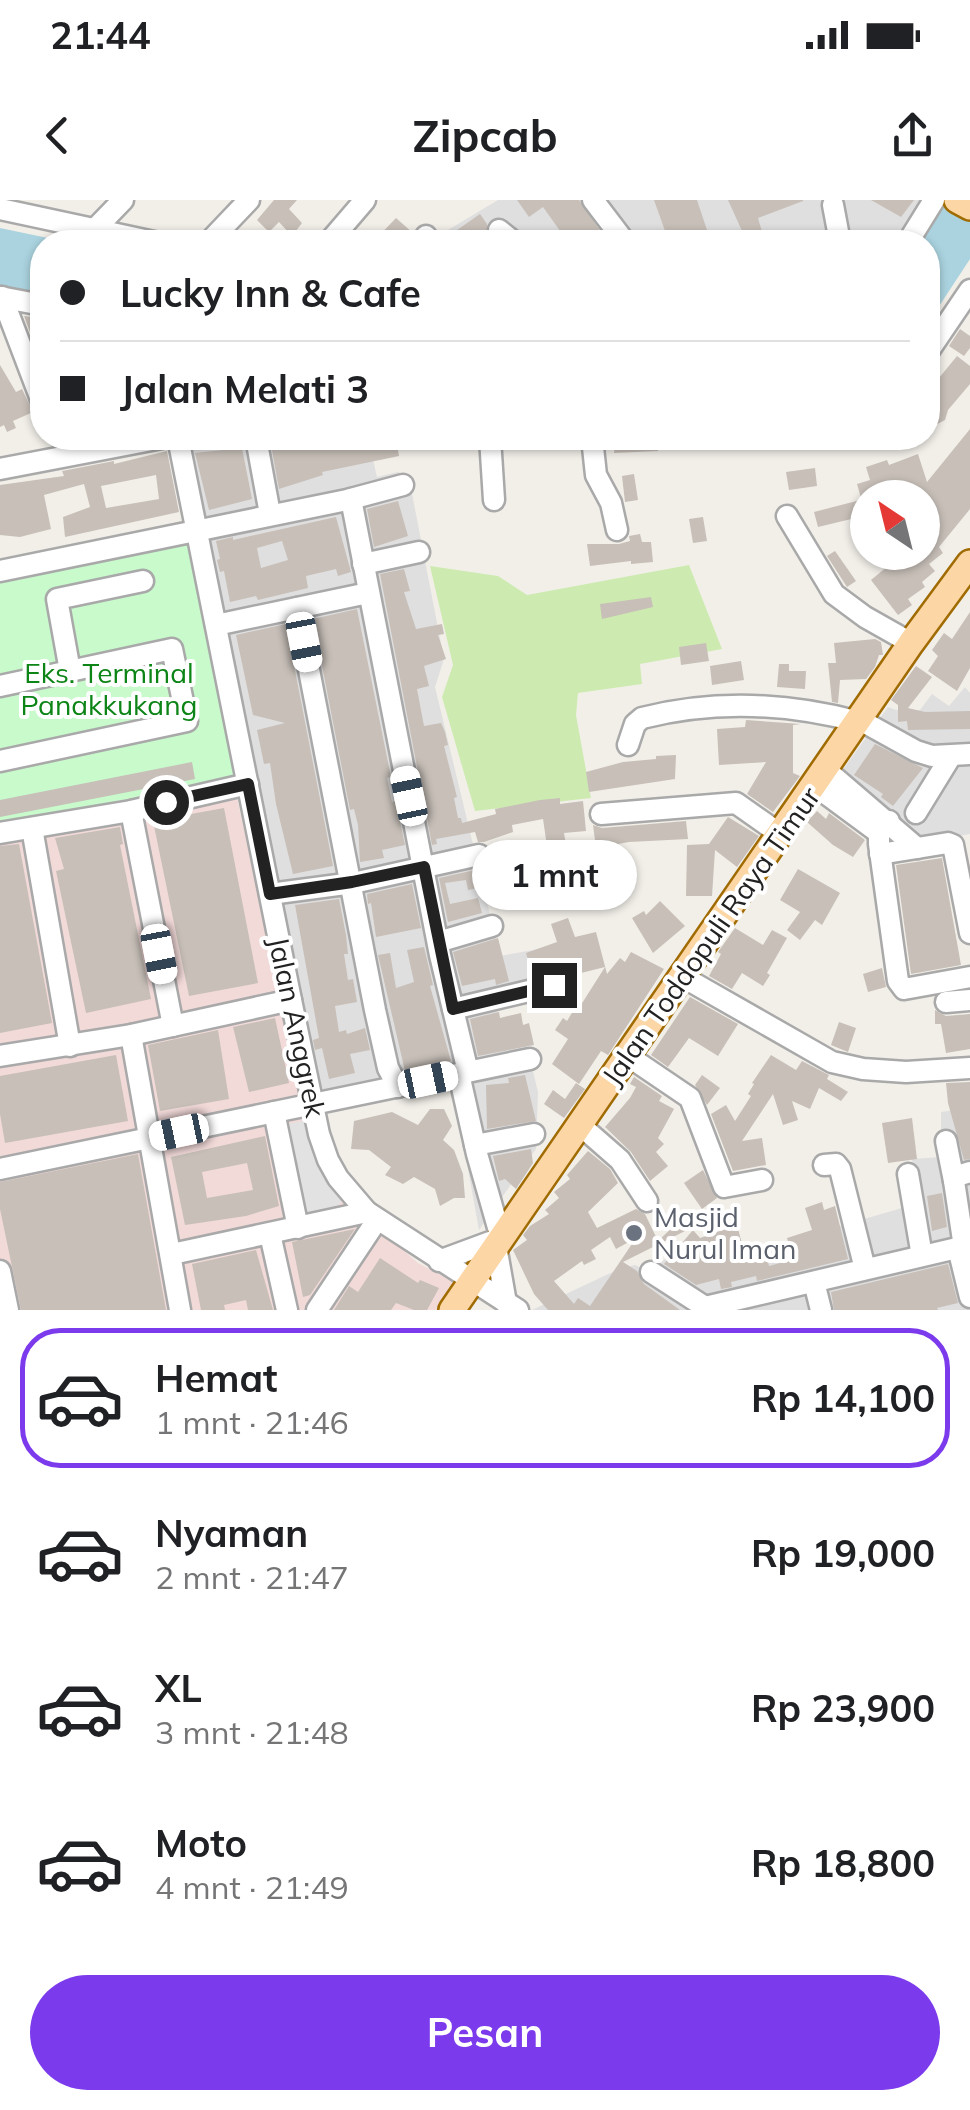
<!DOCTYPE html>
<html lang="id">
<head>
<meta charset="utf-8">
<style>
	body { margin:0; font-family:Mulish,sans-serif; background:#f6f6f6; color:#202124; height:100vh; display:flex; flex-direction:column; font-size:38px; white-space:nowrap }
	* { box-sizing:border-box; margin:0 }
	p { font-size:32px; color:#757577 }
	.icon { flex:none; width:55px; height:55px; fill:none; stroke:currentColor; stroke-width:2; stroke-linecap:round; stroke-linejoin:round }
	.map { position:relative; height:1110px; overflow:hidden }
	.details { display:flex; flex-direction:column; background:#fff; flex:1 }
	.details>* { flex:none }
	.guide { position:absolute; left:30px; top:30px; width:910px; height:220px; border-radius:40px; box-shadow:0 2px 8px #0004; display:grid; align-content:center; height:220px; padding:0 30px; background:#fff }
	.needle { width:65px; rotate:325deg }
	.fabs { position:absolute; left:850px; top:280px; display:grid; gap:20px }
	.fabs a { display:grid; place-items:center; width:90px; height:90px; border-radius:50%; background:#fff; box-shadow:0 2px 8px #0004; font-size:50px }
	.end { position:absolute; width:45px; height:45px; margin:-22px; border:12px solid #222; background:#fff; box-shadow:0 0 0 5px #fff }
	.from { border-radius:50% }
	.bubble { position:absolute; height:70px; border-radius:35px; background:#fff; box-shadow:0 2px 8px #0004; font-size:32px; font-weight:700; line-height:70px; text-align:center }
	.car { position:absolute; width:30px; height:60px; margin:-30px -15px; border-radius:12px; box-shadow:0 0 8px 2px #0007; background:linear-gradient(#fff 24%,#345 0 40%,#fff 0 76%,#345 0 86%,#fff 0) }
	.guide b { display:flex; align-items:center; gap:35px; height:95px; font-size:38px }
	.guide b+b { border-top:2px solid #e0e0e0 }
	.guide i { width:25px; height:25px; background:#202124 }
	ul { padding:18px 0 0; list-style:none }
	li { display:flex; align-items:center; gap:30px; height:140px; margin:0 20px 15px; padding:0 10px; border:5px solid transparent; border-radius:40px }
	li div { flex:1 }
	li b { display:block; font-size:38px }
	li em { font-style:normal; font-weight:700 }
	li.current { border-color:#7c3aed }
	li>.icon { width:90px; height:90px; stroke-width:1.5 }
	.button { display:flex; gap:20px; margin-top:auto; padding:20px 30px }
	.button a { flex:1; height:115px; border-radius:60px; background:#7c3aed; color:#fff; font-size:40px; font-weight:700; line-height:115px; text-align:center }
	.status { display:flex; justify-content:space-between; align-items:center; height:70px; padding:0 50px; background:#fff; direction:ltr }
	.status svg { height:28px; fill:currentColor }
	header { display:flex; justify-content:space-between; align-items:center; height:130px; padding:0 30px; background:#fff; font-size:45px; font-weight:700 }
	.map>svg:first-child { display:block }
	.residential { fill:#e0dfdf }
	.commercial { fill:#f2dad9 }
	.grass { fill:#cdebb0 }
	.park { fill:#c8facc }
	.parking { fill:#e2e2e2 }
	.water { fill:#aad3df }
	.building { fill:#c7bfb8; fill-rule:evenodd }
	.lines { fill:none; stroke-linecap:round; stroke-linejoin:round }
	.minor-casing { stroke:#a9a9a9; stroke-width:25 }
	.major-casing { stroke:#a06b00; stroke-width:30 }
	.minor { stroke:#fff; stroke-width:20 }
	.major { stroke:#fcd6a4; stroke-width:25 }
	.route { stroke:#222; stroke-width:12 }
	.worship-dot { fill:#6b7280; stroke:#fff; stroke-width:4 }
	.labels { text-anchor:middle; stroke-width:8; stroke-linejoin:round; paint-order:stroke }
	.park-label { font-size:28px; fill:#0c8416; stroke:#fff }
	.street-label { font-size:28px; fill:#222; stroke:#fff }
	.worship-label { font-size:28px; fill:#5b616d; stroke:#fff; text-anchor:start }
</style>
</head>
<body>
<div class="status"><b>21:44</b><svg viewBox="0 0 49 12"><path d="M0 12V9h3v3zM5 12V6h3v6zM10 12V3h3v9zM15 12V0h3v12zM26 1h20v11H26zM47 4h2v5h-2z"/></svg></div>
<header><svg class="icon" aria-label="back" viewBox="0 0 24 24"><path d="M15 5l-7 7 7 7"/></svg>Zipcab<svg class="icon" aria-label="share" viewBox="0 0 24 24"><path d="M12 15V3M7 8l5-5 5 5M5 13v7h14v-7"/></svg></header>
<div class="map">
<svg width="970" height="1110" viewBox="0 0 970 1110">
	<rect width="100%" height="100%" fill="#f2efe9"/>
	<g class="residential">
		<polygon points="498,0 935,0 901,42 440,42 438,36"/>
		<polygon points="187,238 368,238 377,277 398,272 409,278 444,459 435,487 500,756 550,747 556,779 495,796 500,828 521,822 538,892 536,949 479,1030 452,881 314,913"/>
		<polygon points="965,487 970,493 970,634 919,643 839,575 888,507 896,510 920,510 932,494 949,506"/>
		<polygon points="970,908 970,1110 532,1110 619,1069 635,1065 648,1071 693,1040 706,1065 919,1003 912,959 941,957 941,912"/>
	</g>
	<polygon class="commercial" points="236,593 316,958 344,998 418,1063 459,1084 441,1110 0,1110 0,639"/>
	<polygon class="grass" points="689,365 722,449 640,464 642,484 578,493 576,515 591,598 475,611 442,497 453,465 430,366 498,376 527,395"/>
	<polygon class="park" points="190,337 239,576 0,625 0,376"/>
	<polygon class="parking" points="306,920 316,958 344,998 338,1006 300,1017 283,925"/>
	<g class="water">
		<polygon points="947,0 970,0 970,59 928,123 928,42 921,42"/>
		<polygon points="0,28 67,42 42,42 42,94 0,86"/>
	</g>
	<g class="building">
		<polygon points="274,0 297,0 289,9 302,23 292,36 279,22 269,32 257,20"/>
		<polygon points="517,0 579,0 608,42 554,42 563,35 543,7 529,17"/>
		<polygon points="654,0 697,0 711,42 694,42 693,35 669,42"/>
		<polygon points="728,0 803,0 803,1 758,18 765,42 747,42"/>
		<polygon points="871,0 914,0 901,17"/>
		<polygon points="480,14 487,24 487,36 493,42 440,42"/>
		<polygon points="396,18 413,33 404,42 373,42"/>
		<polygon points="24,116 42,118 42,143 35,146"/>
		<polygon points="960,129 970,136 970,148 964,156 949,146"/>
		<polygon points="957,156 970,166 970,184 948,210 945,220 928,229 928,166 936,163 939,178"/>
		<polygon points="0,165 16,192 22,189 33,212 13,221 16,228 7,232 4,225 0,227"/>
		<polygon points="970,229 970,309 939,347 943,353 929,364 935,371 922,382 925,387 908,399 912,405 898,415 871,380 905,352 922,352 922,298 861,298 857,284 870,280 866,267 887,260 889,265 918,254 927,282"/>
		<polygon points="286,238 304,238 305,242 322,238 396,238 399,256 322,272 323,275 279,289 271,245 288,243"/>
		<polygon points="616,238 659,238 658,251 614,253"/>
		<polygon points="242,248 252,299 209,310 195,253"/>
		<path d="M167 251 179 312 65 337 63 317 90 307 84 284 44 295 51 329 20 337 0 335V285L64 276 62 271 114 261V264ZM156 275 159 299 106 308 101 286Z"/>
		<polygon points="815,268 817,286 789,290 786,272"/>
		<polygon points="634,274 638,300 625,302 622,276"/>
		<polygon points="868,298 868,315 818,327 814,312"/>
		<polygon points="398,301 408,336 374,347 367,309"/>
		<path d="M336 317 351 372 338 376 336 369 306 376 308 388 258 400 256 396 230 402 224 371 220 372 217 360 220 359 216 341 233 337V340ZM282 341 288 360 261 368 257 348Z"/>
		<polygon points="703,317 707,341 693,343 689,319"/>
		<polygon points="640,334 642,342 651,342 653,362 631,364 631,361 590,366 587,344 619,344 630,341 629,336"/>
		<polygon points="835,351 856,381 847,387 827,356"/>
		<polygon points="404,369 410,391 404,392 416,429 442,424 444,434 438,435 446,459 424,466 429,486 417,489 424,526 441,523 445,532 448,545 444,546 457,597 454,598 458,618 461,618 462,623 496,614 495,609 540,600 560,598 560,604 583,601 586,631 564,633 567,650 548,653 543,619 512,625 513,632 484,642 478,642 475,632 436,639 437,644 432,645 380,374"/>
		<polygon points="651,397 653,407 602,419 600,404"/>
		<polygon points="357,409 391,577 387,578 392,602 396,601 405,645 382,650 384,658 360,662 358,625 354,609 350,610 313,419"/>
		<polygon points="970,412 970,468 957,491 928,471 938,456 932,450 944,433 952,439"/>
		<polygon points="286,424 333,666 293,674 276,604 270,563 264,564 257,530 285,523 253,515 236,435"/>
		<polygon points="875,439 881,442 883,455 879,455 875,467 866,479 840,480 838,503 832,502 828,463 836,463 834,443"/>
		<polygon points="706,443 709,461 681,465 679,447"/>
		<polygon points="741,461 744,480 712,485 710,466"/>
		<polygon points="779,464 789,464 789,471 806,471 805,489 777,487"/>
		<polygon points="916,466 932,477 908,508 925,512 970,511 970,529 908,530 907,521 898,522 898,505 891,500"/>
		<polygon points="746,520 801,524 793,525 793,573 800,576 773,612 747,594 766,562 719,565 717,529 745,527"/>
		<polygon points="875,544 923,568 893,606 881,597 883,594 854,575"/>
		<polygon points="676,555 675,579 589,592 586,572 623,562 656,559 656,556"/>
		<polygon points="192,562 195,579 0,617 0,600"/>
		<polygon points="224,608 258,783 189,796 153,621"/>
		<polygon points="817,611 826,619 829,613 865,640 853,657 833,645 807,622"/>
		<polygon points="728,617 759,636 737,667 715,650 712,696 686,696 687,645 709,644"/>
		<polygon points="686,621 688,639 629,642 596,648 593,625 602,628"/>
		<polygon points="120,627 123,644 120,645 151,799 86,813 56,671 64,669 55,638"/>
		<polygon points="19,644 52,823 0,833 0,646"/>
		<polygon points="942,658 961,765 911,774 896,665"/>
		<polygon points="798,669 840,693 822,725 815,720 800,740 787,730 800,712 780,700"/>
		<polygon points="475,670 478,688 468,690 466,680 445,683 450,704 478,698 482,713 448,722 439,678"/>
		<polygon points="412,684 421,728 376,737 371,703 368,704 367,694"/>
		<polygon points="339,699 346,735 348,754 344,754 348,780 353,779 357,802 335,806 339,832 346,830 347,834 365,828 370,850 350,854 355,873 329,879 322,848 315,850 313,840 319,838 295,705"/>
		<polygon points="660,701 685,726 653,753 632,718 644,711 646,715"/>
		<polygon points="568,718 575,737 596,732 607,774 620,758 625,762 631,752 664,769 608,855 601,851 579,884 552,864 568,839 555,830 563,818 567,821 576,806 579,808 605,767 565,777 559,766 532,774 526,753 557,742 551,724"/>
		<polygon points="735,728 763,745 772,730 787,738 767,773 770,775 763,786 742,773 732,789 709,776 721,754 718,752"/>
		<polygon points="498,738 509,781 496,785 495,779 462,786 453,752"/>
		<polygon points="424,747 433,785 430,786 451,861 405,871 378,755 390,753 396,788 414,782 407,750"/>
		<polygon points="882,768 886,787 868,792 863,774"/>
		<polygon points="690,797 738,824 718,856 689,838 668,867 651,855"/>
		<polygon points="935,810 946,816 970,814 970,849 946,853 941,824 935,824"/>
		<polygon points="499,812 500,818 521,813 523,825 529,823 534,845 478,856 470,819"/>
		<polygon points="275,818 289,883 249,892 233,827"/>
		<polygon points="839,822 856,828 848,852 831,845"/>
		<polygon points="218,830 229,899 160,911 148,845"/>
		<polygon points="116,855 128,921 5,943 0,914 0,876"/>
		<polygon points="771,855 796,870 802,861 829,875 827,879 848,892 841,901 819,888 810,909 792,901 798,920 783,925 773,894 742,941 762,938 766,965 733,971 711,914 726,905 735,921 751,896 748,894 754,884 752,883"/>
		<polygon points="525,875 536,921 487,929 486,885 509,883 508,878"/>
		<polygon points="702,875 720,888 707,905 695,885"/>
		<polygon points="634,877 662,896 659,901 674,909 658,938 664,944 656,952 668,966 650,981 631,952 605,927 630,898 636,887 630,884"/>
		<polygon points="970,882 970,959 964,960 948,903 946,883"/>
		<polygon points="576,883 585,889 564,918 544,904 553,890 565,899"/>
		<polygon points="430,909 444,909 452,926 443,940 454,950 463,974 465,998 454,998 440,1006 435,989 414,977 403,984 385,975 391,967 369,950 351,949 354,921 392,912 418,925"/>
		<polygon points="912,918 917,959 888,963 882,923"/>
		<path d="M265 936 279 1006 246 1016 185 1025 171 957ZM247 963 253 990 207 998 202 972Z"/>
		<polygon points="531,949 533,963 516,989 505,979 499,981 493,956"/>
		<path d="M588 951 610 969 618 983 588 1012 597 1028 636 1009 645 1014 658 1041 681 1019 691 1028 623 1062 637 1071 644 1084 680 1110H548L534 1094 513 1050 527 1040 523 1035 530 1026 549 1014 545 1010 559 998 554 992 570 979 567 975ZM610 1037 616 1049 636 1038 590 1106 578 1098 574 1104 554 1081 582 1061 584 1065 596 1059 591 1050Z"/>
		<polygon points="138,954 166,1110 21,1110 0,1009 0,982"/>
		<polygon points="703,970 717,998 702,1009 684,983"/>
		<polygon points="942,993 947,1027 932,1031 927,996"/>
		<polygon points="822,1002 824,1010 835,1006 848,1059 757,1081 756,1076 731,1082 732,1087 721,1089 719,1079 696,1085 664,1064 693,1030 700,1038 737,1025 744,1051 763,1045 769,1066 791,1060 793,1057 787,1038 812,1030 805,1008"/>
		<polygon points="355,1029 310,1095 303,1097 292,1042"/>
		<polygon points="256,1050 273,1110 248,1110 246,1100 224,1105 225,1110 201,1110 192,1064"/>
		<polygon points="380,1058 418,1083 420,1080 439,1088 427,1110 414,1110 396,1103 391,1110 334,1110 349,1086 358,1092"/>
		<polygon points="948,1064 958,1103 937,1108 938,1110 834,1110 831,1092"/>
	</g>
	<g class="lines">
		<g class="minor-casing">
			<g id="minor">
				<polyline points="593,0 625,42"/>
				<polyline points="833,5 840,42"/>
				<polyline points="0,9 154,42"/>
				<polyline points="94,30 123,0"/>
				<polyline points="499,30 514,42"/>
				<polyline points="209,42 249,0"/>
				<polyline points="329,42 365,0"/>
				<polyline points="426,42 426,36"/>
				<polyline points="908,42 934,0"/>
				<polyline points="0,97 42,105"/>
				<polyline points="2,97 42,202"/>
				<polyline points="928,152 970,90"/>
				<polyline points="178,238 291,800 319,934 328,960 338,978 367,1012 518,1110"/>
				<polyline points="256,238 270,314"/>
				<polyline points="490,238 494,300"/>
				<polyline points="592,238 596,275 611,303 617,330"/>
				<polyline points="0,269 162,238"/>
				<polyline points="351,299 440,755 468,872"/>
				<polyline points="787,316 834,394 865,417 911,443"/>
				<polyline points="363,364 419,352"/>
				<polyline points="0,371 347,300 403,285"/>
				<polyline points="297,408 375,810 388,868 398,887"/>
				<polyline points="216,425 368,393"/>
				<polyline points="70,471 57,399 143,381"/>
				<polyline points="0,486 172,449 187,521 0,561"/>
				<polyline points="860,520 916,551 932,556 970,554"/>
				<path d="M628 545 635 524 642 518C713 500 788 503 859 522"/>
				<polyline points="826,570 917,648"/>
				<polyline points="814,585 879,633"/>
				<polyline points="131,611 173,826"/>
				<polyline points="916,613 951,556"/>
				<polyline points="601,614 736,603 780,634"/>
				<polyline points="889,621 879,633 879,644 898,781 904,789 970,777"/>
				<polyline points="32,628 70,846"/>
				<polyline points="0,633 131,611 248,584"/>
				<polyline points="880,654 948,643 953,645 970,733"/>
				<polyline points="270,694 353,683 479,655"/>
				<polyline points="438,742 492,726"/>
				<polyline points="683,777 832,862 863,869 906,872 970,868"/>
				<polyline points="946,802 970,800"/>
				<polyline points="453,809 554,785"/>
				<polyline points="131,835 180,1110"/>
				<polyline points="0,856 131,835 291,800"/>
				<polyline points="628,856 690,898 724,987 762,980"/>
				<polyline points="274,912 298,1028"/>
				<polyline points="580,925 620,960 647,1001"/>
				<polyline points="946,941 954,981"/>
				<polyline points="475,945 534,934"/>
				<polyline points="824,965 836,964 840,969 865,1069"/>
				<polyline points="0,969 530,859"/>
				<polyline points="908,974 922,1056"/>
				<polyline points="270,1034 287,1110"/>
				<polyline points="496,1046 506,1103"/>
				<polyline points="964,1047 954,981 957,976 970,972"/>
				<polyline points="958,1048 970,1097"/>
				<polyline points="172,1054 367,1012"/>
				<polyline points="439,1061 501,1038 477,954 459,874"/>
				<polyline points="0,1071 8,1110"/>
				<polyline points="651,1072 705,1107 970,1045"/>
				<polyline points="814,1082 821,1110"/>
				<polyline points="317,1110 377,1020"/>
			</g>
		</g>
		<g class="major-casing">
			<g id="major">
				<polyline points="957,0 970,7"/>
				<polyline points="452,1110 911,443 970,363"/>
			</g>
		</g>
		<use href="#minor" class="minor"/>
		<use href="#major" class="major"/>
	</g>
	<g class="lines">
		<polyline class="route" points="166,602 248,584 270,694 352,682 424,667 453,809 554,785"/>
	</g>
	<circle class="worship-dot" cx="634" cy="1033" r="10"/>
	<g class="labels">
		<g class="park-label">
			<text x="109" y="483">Eks. Terminal<tspan x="109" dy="32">Panakkukang</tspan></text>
		</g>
		<g class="street-label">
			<text transform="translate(711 736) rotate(-55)" y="10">Jalan Toddopuli Raya Timur</text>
			<text transform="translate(297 827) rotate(78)" y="10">Jalan Anggrek</text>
		</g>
		<g class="worship-label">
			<text x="654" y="1027">Masjid<tspan x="654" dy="32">Nurul Iman</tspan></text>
		</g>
	</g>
</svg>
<div class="fabs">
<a><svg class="needle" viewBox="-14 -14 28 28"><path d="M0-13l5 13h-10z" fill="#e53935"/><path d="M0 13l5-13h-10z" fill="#757577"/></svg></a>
</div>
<i class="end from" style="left:166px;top:602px"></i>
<i class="end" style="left:554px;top:785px"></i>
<div class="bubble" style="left:472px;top:640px;width:165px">1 mnt</div>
<i class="car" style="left:304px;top:442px;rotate:169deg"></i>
<i class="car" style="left:409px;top:596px;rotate:348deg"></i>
<i class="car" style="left:159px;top:754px;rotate:169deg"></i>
<i class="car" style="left:428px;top:880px;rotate:78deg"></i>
<i class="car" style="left:179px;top:932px;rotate:258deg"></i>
<div class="guide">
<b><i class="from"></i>Lucky Inn &amp; Cafe</b>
<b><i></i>Jalan Melati 3</b>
</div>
</div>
<section class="details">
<ul>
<li class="current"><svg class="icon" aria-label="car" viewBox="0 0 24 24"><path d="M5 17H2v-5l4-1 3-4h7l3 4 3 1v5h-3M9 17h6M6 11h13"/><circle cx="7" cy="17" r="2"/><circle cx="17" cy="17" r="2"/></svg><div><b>Hemat</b><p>1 mnt · 21:46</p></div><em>Rp 14,100</em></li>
<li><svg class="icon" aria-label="car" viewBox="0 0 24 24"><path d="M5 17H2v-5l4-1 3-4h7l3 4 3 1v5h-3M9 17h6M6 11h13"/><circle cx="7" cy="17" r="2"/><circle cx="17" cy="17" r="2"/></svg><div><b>Nyaman</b><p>2 mnt · 21:47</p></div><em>Rp 19,000</em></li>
<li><svg class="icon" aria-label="car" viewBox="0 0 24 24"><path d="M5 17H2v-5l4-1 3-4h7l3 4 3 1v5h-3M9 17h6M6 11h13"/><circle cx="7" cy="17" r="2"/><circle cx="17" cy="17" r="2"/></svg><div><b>XL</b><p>3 mnt · 21:48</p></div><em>Rp 23,900</em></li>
<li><svg class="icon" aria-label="car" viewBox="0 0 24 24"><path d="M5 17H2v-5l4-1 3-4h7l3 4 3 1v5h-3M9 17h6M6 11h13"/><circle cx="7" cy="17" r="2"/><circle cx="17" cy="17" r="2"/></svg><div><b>Moto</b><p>4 mnt · 21:49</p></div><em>Rp 18,800</em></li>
</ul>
<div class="button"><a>Pesan</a></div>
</section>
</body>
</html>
